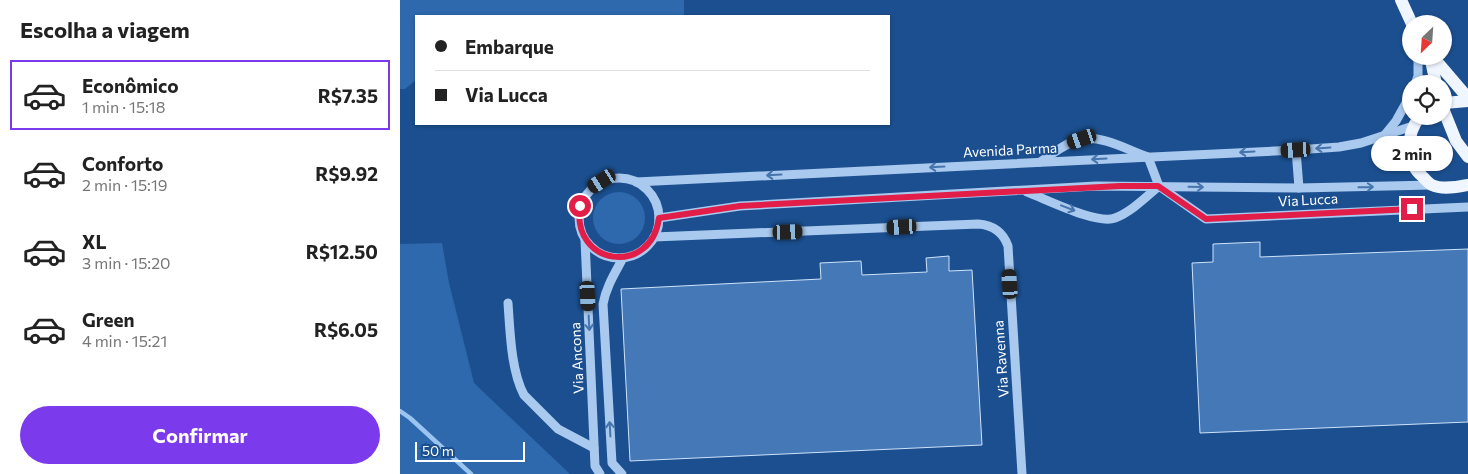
<!DOCTYPE html>
<html lang="pt">
<head>
<meta charset="utf-8">
<style>
	body { margin:0; font-family:Commissioner,sans-serif; background:#f6f6f6; color:#222; height:100vh; display:flex; flex-direction:column; font-size:19px; white-space:nowrap }
	* { box-sizing:border-box; margin:0 }
	p { font-size:16px; color:#767676 }
	.icon { flex:none; width:28px; height:28px; fill:none; stroke:currentColor; stroke-width:2; stroke-linecap:round; stroke-linejoin:round }
	.map { position:relative; flex:1; overflow:hidden }
	.sheet { display:flex; flex-direction:column; background:#fff; width:400px }
	.sheet>* { flex:none }
	.top-card { position:absolute; left:15px; top:15px; width:475px; height:110px; border-radius:0px; box-shadow:0 1px 4px #0004; display:grid; align-content:center; height:110px; padding:0 20px; background:#fff }
	.needle { width:32px; rotate:205deg }
	.controls { position:absolute; left:1002px; top:15px; display:grid; gap:10px }
	.controls a { display:grid; place-items:center; width:50px; height:50px; border-radius:50%; background:#fff; box-shadow:0 1px 4px #0004; font-size:25px }
	.scale { position:absolute; left:15px; bottom:12px; width:110px; box-sizing:border-box; padding-left:5px; border:2px solid #fff; border-top:0; font-size:14px; line-height:18px; white-space:nowrap; color:#fff; -webkit-text-stroke:4px #1b4f8f; paint-order:stroke }
	.end { position:absolute; width:22px; height:22px; margin:-11px; border:6px solid #e11d48; background:#fff; box-shadow:0 0 0 2px #fff }
	.from { border-radius:50% }
	.bubble { position:absolute; height:35px; border-radius:18px; background:#fff; box-shadow:0 1px 4px #0004; font-size:16px; font-weight:700; line-height:35px; text-align:center }
	.car { position:absolute; width:15px; height:30px; margin:-15px -8px; border-radius:6px; box-shadow:0 0 4px 1px #0007; background:linear-gradient(#222 24%,#8ab4d8 0 40%,#222 0 76%,#8ab4d8 0 86%,#222 0) }
	.top-card b { display:flex; align-items:center; gap:18px; height:48px; font-size:19px }
	.top-card b+b { border-top:1px solid #e0e0e0 }
	.top-card i { width:12px; height:12px; background:#222 }
	ul { padding:0; list-style:none }
	li { display:flex; align-items:center; gap:15px; height:70px; margin:0 10px 8px; padding:0 10px; border:2px solid transparent; border-radius:0px }
	li div { flex:1 }
	li b { display:block; font-size:19px }
	li em { font-style:normal; font-weight:700 }
	li.current { border-color:#7c3aed }
	li>.icon { width:45px; height:45px; stroke-width:1.5 }
	h2 { padding:0 20px; font-size:22px; line-height:60px }
	.primary-button { display:flex; gap:10px; margin-top:auto; padding:10px 20px }
	.primary-button a { flex:1; height:58px; border-radius:30px; background:#7c3aed; color:#fff; font-size:20px; font-weight:700; line-height:58px; text-align:center }
	main { display:flex; flex:1; min-height:0 }
	.map>svg:first-child { display:block }
	.green { fill:#2e69ad }
	.lines { fill:none; stroke-linecap:round; stroke-linejoin:round }
	.stream { stroke:#9cc4f0; stroke-width:4.5 }
	.building { fill:#4478b7; stroke:#cfe3fa }
	.minor { stroke:#a9c9ee; stroke-width:9 }
	.major { stroke:#f0f6ff; stroke-width:12 }
	.oneway { stroke:#4674ac }
	.route { stroke:#e11d48; stroke-width:6 }
	.labels { text-anchor:middle; stroke-width:4; stroke-linejoin:round; paint-order:stroke }
	.street-label { font-size:14px; fill:#fff; stroke:#1b4f8f }
</style>
</head>
<body>
<main>
<section class="sheet">
<h2>Escolha a viagem</h2>
<ul>
<li class="current"><svg class="icon" aria-label="car" viewBox="0 0 24 24"><path d="M5 17H2v-5l4-1 3-4h7l3 4 3 1v5h-3M9 17h6M6 11h13"/><circle cx="7" cy="17" r="2"/><circle cx="17" cy="17" r="2"/></svg><div><b>Econômico</b><p>1 min · 15:18</p></div><em>R$7.35</em></li>
<li><svg class="icon" aria-label="car" viewBox="0 0 24 24"><path d="M5 17H2v-5l4-1 3-4h7l3 4 3 1v5h-3M9 17h6M6 11h13"/><circle cx="7" cy="17" r="2"/><circle cx="17" cy="17" r="2"/></svg><div><b>Conforto</b><p>2 min · 15:19</p></div><em>R$9.92</em></li>
<li><svg class="icon" aria-label="car" viewBox="0 0 24 24"><path d="M5 17H2v-5l4-1 3-4h7l3 4 3 1v5h-3M9 17h6M6 11h13"/><circle cx="7" cy="17" r="2"/><circle cx="17" cy="17" r="2"/></svg><div><b>XL</b><p>3 min · 15:20</p></div><em>R$12.50</em></li>
<li><svg class="icon" aria-label="car" viewBox="0 0 24 24"><path d="M5 17H2v-5l4-1 3-4h7l3 4 3 1v5h-3M9 17h6M6 11h13"/><circle cx="7" cy="17" r="2"/><circle cx="17" cy="17" r="2"/></svg><div><b>Green</b><p>4 min · 15:21</p></div><em>R$6.05</em></li>
</ul>
<div class="primary-button"><a>Confirmar</a></div>
</section>
<div class="map">
<svg width="1068" height="474" viewBox="0 0 1068 474">
	<rect width="100%" height="100%" fill="#1b4f8f"/>
	<g class="green">
		<polygon points="0,0 284,0 284,16 16,16 16,80 5,89 0,89"/>
		<circle cx="219" cy="218" r="26"/>
		<polygon points="42,243 49,283 74,383 170,474 0,474 0,244"/>
	</g>
	<g class="lines">
		<polyline class="stream" points="0,411 10,418 71,474"/>
	</g>
	<g class="building">
		<polygon points="860,242 860,257 1068,249 1068,422 800,433 792,263 813,262 813,244"/>
		<polygon points="549,256 549,271 572,270 582,445 230,461 221,289 421,279 420,263 461,261 462,275 527,272 526,258"/>
	</g>
	<g class="lines">
		<g class="minor">
			<polyline points="1015,84 1018,76 1018,56"/>
			<polyline points="983,137 996,121 1011,94"/>
			<polyline points="896,150 899,188"/>
			<path d="M640 162C653 154 666 142 681 139 702 135 728 150 748 157L759 186"/>
			<circle cx="219" cy="218" r="40"/>
			<polyline points="236,182 896,150 939,147 961,143 1013,126"/>
			<polyline points="759,186 806,219 1068,207"/>
			<path d="M627 192C646 199 697 225 715 218 731 212 746 197 759 186"/>
			<polyline points="259,218 340,206 696,186 899,188 1032,185"/>
			<path d="M254 237 578 224C592 225 603 232 608 246L622 474"/>
			<polyline points="185,240 195,466 200,474"/>
			<path d="M108 303C110 331 111 371 124 395L158 429 194 448"/>
			<path d="M222 474 212 463 203 304C206 287 215 273 223 258"/>
		</g>
		<g class="major">
			<polyline points="1001,0 1012,24"/>
			<polyline points="1030,56 1036,84"/>
			<polyline points="1032,56 1068,98"/>
			<polyline points="1044,103 1068,101"/>
			<polyline points="1044,111 1056,141 1068,157"/>
			<path d="M1020 116C1006 135 1004 161 1023 177 1026 180 1029 184 1032 185 1042 190 1058 187 1068 185"/>
		</g>
	</g>
	<defs><path id="oneway-shaft" d="M-6 0H5M1.5-3L5.5 0L1.5 3" fill="none" stroke-width="1.6" stroke-linecap="round" stroke-linejoin="round" transform="scale(1.25)"/></defs>
	<g class="oneway">
		<use href="#oneway-shaft" transform="translate(923 148) rotate(176)"/>
		<use href="#oneway-shaft" transform="translate(847 152) rotate(177)"/>
		<use href="#oneway-shaft" transform="translate(699 159) rotate(177)"/>
		<use href="#oneway-shaft" transform="translate(537 167) rotate(177)"/>
		<use href="#oneway-shaft" transform="translate(374 175) rotate(177)"/>
		<use href="#oneway-shaft" transform="translate(796 187) rotate(1)"/>
		<use href="#oneway-shaft" transform="translate(966 187) rotate(-1)"/>
		<use href="#oneway-shaft" transform="translate(668 208) rotate(21)"/>
		<use href="#oneway-shaft" transform="translate(189 323) rotate(87)"/>
		<use href="#oneway-shaft" transform="translate(210 429) rotate(-93)"/>
	</g>
	<g class="lines">
		<path class="route" d="M180 206C171 266 251 277 259 218L340 206 720 186H758L806 219 1012 209"/>
	</g>
	<g class="labels">
		<g class="street-label">
			<text transform="translate(610 150) rotate(-3)" y="5">Avenida Parma</text>
			<text transform="translate(908 200) rotate(-3)" y="5">Via Lucca</text>
			<text transform="translate(177 358) rotate(-93)" y="5">Via Ancona</text>
			<text transform="translate(601 359) rotate(-94)" y="5">Via Ravenna</text>
		</g>
	</g>
</svg>
<div class="controls">
<a><svg class="needle" viewBox="-14 -14 28 28"><path d="M0-13l5 13h-10z" fill="#e53935"/><path d="M0 13l5-13h-10z" fill="#767676"/></svg></a>
<a><svg class="icon" aria-label="locate" viewBox="0 0 24 24"><circle cx="12" cy="12" r="6"/><path d="M12 2v4M12 18v4M2 12h4M18 12h4"/></svg></a>
</div>
<div class="scale">50 m</div>
<i class="end from" style="left:180px;top:206px"></i>
<i class="end" style="left:1012px;top:209px"></i>
<div class="bubble" style="left:971px;top:136px;width:82px">2 min</div>
<i class="car" style="left:682px;top:139px;rotate:251deg"></i>
<i class="car" style="left:896px;top:150px;rotate:267deg"></i>
<i class="car" style="left:202px;top:181px;rotate:238deg"></i>
<i class="car" style="left:502px;top:227px;rotate:267deg"></i>
<i class="car" style="left:388px;top:232px;rotate:88deg"></i>
<i class="car" style="left:610px;top:284px;rotate:356deg"></i>
<i class="car" style="left:188px;top:296px;rotate:177deg"></i>
<div class="top-card">
<b><i class="from"></i>Embarque</b>
<b><i></i>Via Lucca</b>
</div>
</div>
</main>
</body>
</html>
